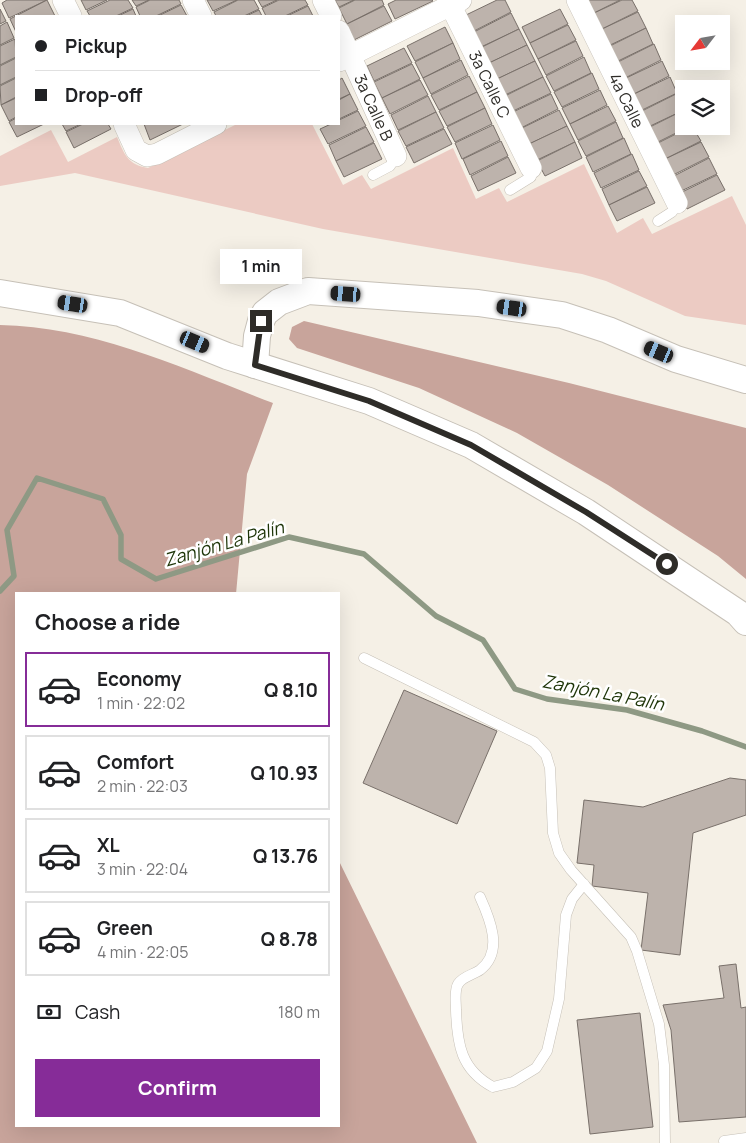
<!DOCTYPE html>
<html lang="en">
<head>
<meta charset="utf-8">
<style>
	body { margin:0; font-family:Manrope,sans-serif; background:#f6f6f6; color:#202124; height:100vh; display:flex; flex-direction:column; font-size:19px; white-space:nowrap }
	* { box-sizing:border-box; margin:0 }
	p { font-size:16px; color:#757577 }
	.icon { flex:none; width:28px; height:28px; fill:none; stroke:currentColor; stroke-width:2; stroke-linecap:round; stroke-linejoin:round }
	.map { position:relative; flex:1; overflow:hidden }
	.details { position:absolute; left:15px; top:592px; width:325px; height:535px; display:flex; flex-direction:column; background:#fff; border-radius:0px; box-shadow:0 5px 20px #0002 }
	.details>* { flex:none }
	.guide { position:absolute; left:15px; top:15px; width:325px; height:110px; border-radius:0px; box-shadow:0 5px 20px #0002; display:grid; align-content:center; height:110px; padding:0 20px; background:#fff }
	.needle { width:32px; rotate:239deg }
	.fabs { position:absolute; left:675px; top:15px; display:grid; gap:10px }
	.fabs a { display:grid; place-items:center; width:55px; height:55px; border-radius:0px; background:#fff; box-shadow:0 5px 20px #0002; font-size:25px }
	.end { position:absolute; width:22px; height:22px; margin:-11px; border:6px solid #2e2c28; background:#fff; box-shadow:0 0 0 2px #fff }
	.from { border-radius:50% }
	.bubble { position:absolute; height:35px; border-radius:0px; background:#fff; box-shadow:0 5px 20px #0002; font-size:16px; font-weight:700; line-height:35px; text-align:center }
	.car { position:absolute; width:15px; height:30px; margin:-15px -8px; border-radius:6px; box-shadow:0 0 4px 1px #0007; background:linear-gradient(#222 24%,#8ab4d8 0 40%,#222 0 76%,#8ab4d8 0 86%,#222 0) }
	.guide b { display:flex; align-items:center; gap:18px; height:48px; font-size:19px }
	.guide b+b { border-top:1px solid #e0e0e0 }
	.guide i { width:12px; height:12px; background:#202124 }
	ul { padding:0; list-style:none }
	li { display:flex; align-items:center; gap:15px; height:75px; margin:0 10px 8px; padding:0 10px; border:2px solid #e0e0e0; border-radius:0px }
	li div { flex:1 }
	li b { display:block; font-size:19px }
	li em { font-style:normal; font-weight:700 }
	li.selected { border-color:#862c98 }
	li>.icon { width:45px; height:45px; stroke-width:1.5 }
	h2 { padding:0 20px; font-size:22px; line-height:60px }
	.pay { display:flex; align-items:center; gap:12px; height:55px; padding:0 20px; font-size:19px }
	.pay p { margin-inline-start:auto }
	.cta { display:flex; gap:10px; margin-top:auto; padding:10px 20px }
	.cta a { flex:1; height:58px; border-radius:0px; background:#862c98; color:#fff; font-size:20px; font-weight:700; line-height:58px; text-align:center }
	.map>svg:first-child { display:block }
	.green { fill:#eccbc3 }
	.forest { fill:#c8a49b }
	.lines { fill:none; stroke-linecap:round; stroke-linejoin:round }
	.stream { stroke:#8e9984; stroke-width:5.5 }
	.building { fill:#bdb3ac; stroke:#79706a }
	.service-casing { stroke:#c6c0b7; stroke-width:11 }
	.minor-casing { stroke:#c6c0b7; stroke-width:22 }
	.tertiary-casing { stroke:#c6c0b7; stroke-width:28 }
	.service { stroke:#fff; stroke-width:10 }
	.minor { stroke:#fff; stroke-width:21 }
	.tertiary { stroke:#fff; stroke-width:26 }
	.route { stroke:#2e2c28; stroke-width:6 }
	.labels { text-anchor:middle; stroke-width:5; stroke-linejoin:round; paint-order:stroke }
	.street-label { font-size:16px; fill:#2e2c28; stroke:#fff }
	.water-label { font-size:18px; font-style:italic; fill:#1d3407; stroke:#fff }
</style>
</head>
<body>
<div class="map">
<svg width="746" height="1143" viewBox="0 0 746 1143">
	<rect width="100%" height="100%" fill="#f5f0e6"/>
	<path class="green" d="M237 124H312L343 185 362 175 371 189 453 148 476 199 499 188 507 202 584 164 617 233 643 218 652 234 732 196 746 225V325L685 316 606 281 582 274 323 229 75 173 0 186V156L51 130 68 162 117 137C124 154 128 165 148 168Z"/>
	<g class="forest">
		<polygon points="304,321 569,383 746,428 746,579 718,556 608,485 517,433 419,388 297,348 289,339 292,327"/>
		<path d="M0 325C96 327 184 369 273 403L247 474 236 594H16V1126H339V861L477 1143H0Z"/>
	</g>
	<g class="lines">
		<polyline class="stream" points="0,591 14,576 7,530 37,478 103,499 121,535 121,559 156,579 289,537 364,554 436,616 483,640 515,689 547,699 627,710 702,731 746,747"/>
	</g>
	<g class="building">
		<polygon points="7,0 47,0 9,18 2,3"/>
		<polygon points="47,0 55,16 16,16 16,32 10,19"/>
		<polygon points="81,0 107,0 86,10"/>
		<polygon points="110,0 128,0 133,8 116,16 90,16 87,11"/>
		<polygon points="132,0 149,0 136,6"/>
		<polygon points="150,0 179,0 181,4 156,16 140,16 136,7"/>
		<polygon points="207,0 237,0 213,11"/>
		<polygon points="238,0 254,0 259,9 244,16 216,16 214,12"/>
		<polygon points="258,0 277,0 262,7"/>
		<polygon points="279,0 305,0 308,5 285,16 266,16 262,8"/>
		<polygon points="335,0 354,0 339,7"/>
		<polygon points="355,0 382,0 384,5 347,24 339,8"/>
		<polygon points="396,0 432,0 433,1 395,19 388,4"/>
		<polygon points="497,0 505,0 511,12 474,31 466,15"/>
		<polygon points="585,0 620,0 592,14"/>
		<polygon points="622,0 632,0 638,11 600,30 592,14"/>
		<polygon points="181,5 187,16 158,16"/>
		<polygon points="308,6 313,16 287,16"/>
		<polygon points="384,6 392,21 354,40 347,24"/>
		<polygon points="0,9 6,21 0,24"/>
		<polygon points="133,9 136,16 118,16"/>
		<polygon points="560,9 568,24 530,43 522,27"/>
		<polygon points="259,10 262,16 246,16"/>
		<polygon points="638,12 646,28 608,46 600,30"/>
		<polygon points="511,13 519,29 481,47 474,32"/>
		<polygon points="7,22 14,38 0,45 0,26"/>
		<polygon points="568,25 576,40 538,59 530,43"/>
		<polygon points="445,27 453,43 415,61 407,46"/>
		<polygon points="646,28 653,44 616,62 608,47"/>
		<polygon points="519,29 527,45 489,63 482,47"/>
		<polygon points="15,39 16,57 0,65 0,46"/>
		<polygon points="576,41 583,56 546,75 538,59"/>
		<polygon points="453,43 460,59 423,78 415,62"/>
		<polygon points="654,44 661,60 623,79 616,63"/>
		<polygon points="527,45 535,61 497,79 489,63"/>
		<polygon points="404,48 412,63 374,81 367,66"/>
		<polygon points="584,57 591,73 554,91 546,76"/>
		<polygon points="16,58 16,77 0,85 0,66"/>
		<polygon points="461,60 468,75 431,94 423,78"/>
		<polygon points="535,61 543,77 505,95 497,79"/>
		<polygon points="662,61 669,76 632,95 624,79"/>
		<polygon points="412,64 420,79 382,98 374,82"/>
		<polygon points="592,73 599,89 562,107 554,92"/>
		<polygon points="469,76 477,92 439,110 431,95"/>
		<polygon points="543,77 551,93 513,111 505,96"/>
		<polygon points="670,77 677,93 640,111 632,95"/>
		<polygon points="16,78 16,97 1,105 0,86"/>
		<polygon points="342,78 350,94 339,99 339,80"/>
		<polygon points="420,80 428,95 390,114 382,98"/>
		<polygon points="600,90 607,105 570,124 562,108"/>
		<polygon points="477,92 485,108 447,126 439,111"/>
		<polygon points="678,93 684,110 648,127 640,112"/>
		<polygon points="350,94 358,110 339,119 339,100"/>
		<polygon points="551,94 558,109 521,128 513,112"/>
		<polygon points="428,96 436,112 398,130 391,115"/>
		<polygon points="16,98 16,117 9,121 1,105"/>
		<polygon points="608,106 616,121 578,140 570,124"/>
		<polygon points="485,108 492,124 455,142 447,127"/>
		<polygon points="559,110 567,126 529,144 522,128"/>
		<polygon points="684,110 684,126 690,126 656,143 648,128"/>
		<polygon points="358,111 366,126 328,144 320,129 331,124 339,124 339,120"/>
		<polygon points="436,112 444,128 406,146 398,131"/>
		<polygon points="16,118 16,124 44,124 17,137 9,122"/>
		<polygon points="616,122 623,138 586,156 578,141"/>
		<polygon points="62,124 81,124 66,131"/>
		<polygon points="83,124 108,124 111,129 74,148 66,132"/>
		<polygon points="144,124 183,124 150,140"/>
		<polygon points="493,125 500,140 462,159 455,143"/>
		<polygon points="567,126 575,142 537,160 529,144"/>
		<polygon points="692,126 701,141 663,160 656,144"/>
		<polygon points="366,127 374,142 336,161 329,145"/>
		<polygon points="444,129 452,144 414,163 406,147"/>
		<polygon points="624,138 631,154 593,172 586,157"/>
		<polygon points="501,141 508,156 470,175 463,159"/>
		<polygon points="575,142 582,158 545,176 537,161"/>
		<polygon points="701,142 709,157 671,176 663,160"/>
		<polygon points="374,143 382,159 344,177 336,161"/>
		<polygon points="632,154 639,170 601,188 594,173"/>
		<polygon points="508,157 516,173 478,191 471,176"/>
		<polygon points="709,158 717,174 679,192 672,177"/>
		<polygon points="639,171 647,186 609,205 602,189"/>
		<polygon points="717,175 725,190 687,209 680,193"/>
		<polygon points="647,187 655,203 617,221 609,205"/>
		<polygon points="404,690 497,731 457,824 363,783"/>
		<polygon points="730,778 746,780 746,815 693,833 680,955 641,950 648,893 592,886 594,865 577,863 584,800 643,807"/>
		<polygon points="736,964 741,1008 746,1007 746,1117 679,1122 671,1030 663,1005 724,998 719,966"/>
		<polygon points="640,1013 653,1127 590,1134 577,1020"/>
	</g>
	<g class="lines">
		<g class="service-casing">
			<g id="service">
				<polyline points="373,175 390,166 396,156"/>
				<polyline points="510,190 531,177 531,168"/>
				<polyline points="658,221 672,212 677,203"/>
				<polyline points="364,658 534,742 546,755 550,768 553,833 559,853 571,870 631,937 637,951 659,1024 664,1065 665,1143"/>
				<path d="M480 897C490 919 504 952 480 970 473 975 463 976 458 984 454 991 456 1002 456 1010 457 1044 461 1070 493 1087L513 1082 536 1068 547 1051 559 999 566 915 572 899 584 884"/>
				<polyline points="724,1141 746,1138"/>
			</g>
		</g>
		<g class="minor-casing">
			<g id="minor">
				<polyline points="63,0 71,16"/>
				<polyline points="193,0 201,16"/>
				<polyline points="323,0 331,16"/>
				<path id="s1" d="M448 0 531 168"/>
				<path id="s2" d="M577 0 677 203"/>
				<path id="s3" d="M339 31 396 156"/>
				<polyline points="339,61 461,0"/>
				<polyline points="124,124 136,150 147,156 157,154 216,124"/>
			</g>
		</g>
		<g class="tertiary-casing">
			<g id="tertiary">
				<polyline points="0,293 120,313 227,356 369,401 471,445 586,512 738,613 746,622"/>
				<polyline points="255,365 257,336 261,321 265,313 279,302 308,291 478,303 562,315 608,330 676,359 746,380"/>
			</g>
		</g>
		<use href="#service" class="service"/>
		<use href="#minor" class="minor"/>
		<use href="#tertiary" class="tertiary"/>
	</g>
	<g class="lines">
		<polyline class="route" points="261,321 255,365 369,401 471,445 586,512 667,564"/>
	</g>
	<g class="labels">
		<g class="street-label">
			<text dy="6" stroke="none"><textPath href="#s1" startOffset="94">3a Calle C</textPath></text>
			<text dy="6" stroke="none"><textPath href="#s2" startOffset="112">4a Calle</textPath></text>
			<text dy="6" stroke="none"><textPath href="#s3" startOffset="84">3a Calle B</textPath></text>
		</g>
		<g class="water-label">
			<text transform="translate(224 544) rotate(-16)" y="6">Zanjón La Palín</text>
			<text transform="translate(603 693) rotate(11)" y="6">Zanjón La Palín</text>
		</g>
	</g>
</svg>
<div class="fabs">
<a><svg class="needle" viewBox="-14 -14 28 28"><path d="M0-13l5 13h-10z" fill="#e53935"/><path d="M0 13l5-13h-10z" fill="#757577"/></svg></a>
<a><svg class="icon" aria-label="layers" viewBox="0 0 24 24"><path d="M12 4l9 5-9 5-9-5zM3 14l9 5 9-5"/></svg></a>
</div>
<i class="end from" style="left:667px;top:564px"></i>
<i class="end" style="left:261px;top:321px"></i>
<div class="bubble" style="left:220px;top:249px;width:82px">1 min</div>
<i class="car" style="left:346px;top:294px;rotate:274deg"></i>
<i class="car" style="left:73px;top:304px;rotate:279deg"></i>
<i class="car" style="left:512px;top:308px;rotate:278deg"></i>
<i class="car" style="left:195px;top:342px;rotate:113deg"></i>
<i class="car" style="left:659px;top:352px;rotate:293deg"></i>
<div class="guide">
<b><i class="from"></i>Pickup</b>
<b><i></i>Drop-off</b>
</div>
<section class="details">
<h2>Choose a ride</h2>
<ul>
<li class="selected"><svg class="icon" aria-label="car" viewBox="0 0 24 24"><path d="M5 17H2v-5l4-1 3-4h7l3 4 3 1v5h-3M9 17h6M6 11h13"/><circle cx="7" cy="17" r="2"/><circle cx="17" cy="17" r="2"/></svg><div><b>Economy</b><p>1 min · 22:02</p></div><em>Q 8.10</em></li>
<li><svg class="icon" aria-label="car" viewBox="0 0 24 24"><path d="M5 17H2v-5l4-1 3-4h7l3 4 3 1v5h-3M9 17h6M6 11h13"/><circle cx="7" cy="17" r="2"/><circle cx="17" cy="17" r="2"/></svg><div><b>Comfort</b><p>2 min · 22:03</p></div><em>Q 10.93</em></li>
<li><svg class="icon" aria-label="car" viewBox="0 0 24 24"><path d="M5 17H2v-5l4-1 3-4h7l3 4 3 1v5h-3M9 17h6M6 11h13"/><circle cx="7" cy="17" r="2"/><circle cx="17" cy="17" r="2"/></svg><div><b>XL</b><p>3 min · 22:04</p></div><em>Q 13.76</em></li>
<li><svg class="icon" aria-label="car" viewBox="0 0 24 24"><path d="M5 17H2v-5l4-1 3-4h7l3 4 3 1v5h-3M9 17h6M6 11h13"/><circle cx="7" cy="17" r="2"/><circle cx="17" cy="17" r="2"/></svg><div><b>Green</b><p>4 min · 22:05</p></div><em>Q 8.78</em></li>
</ul>
<div class="pay"><svg class="icon" aria-label="cash" viewBox="0 0 24 24"><path d="M3 7h18v10H3z"/><circle cx="12" cy="12" r="2"/></svg>Cash<p>180 m</p></div>
<div class="cta"><a>Confirm</a></div>
</section>
</div>
</body>
</html>
